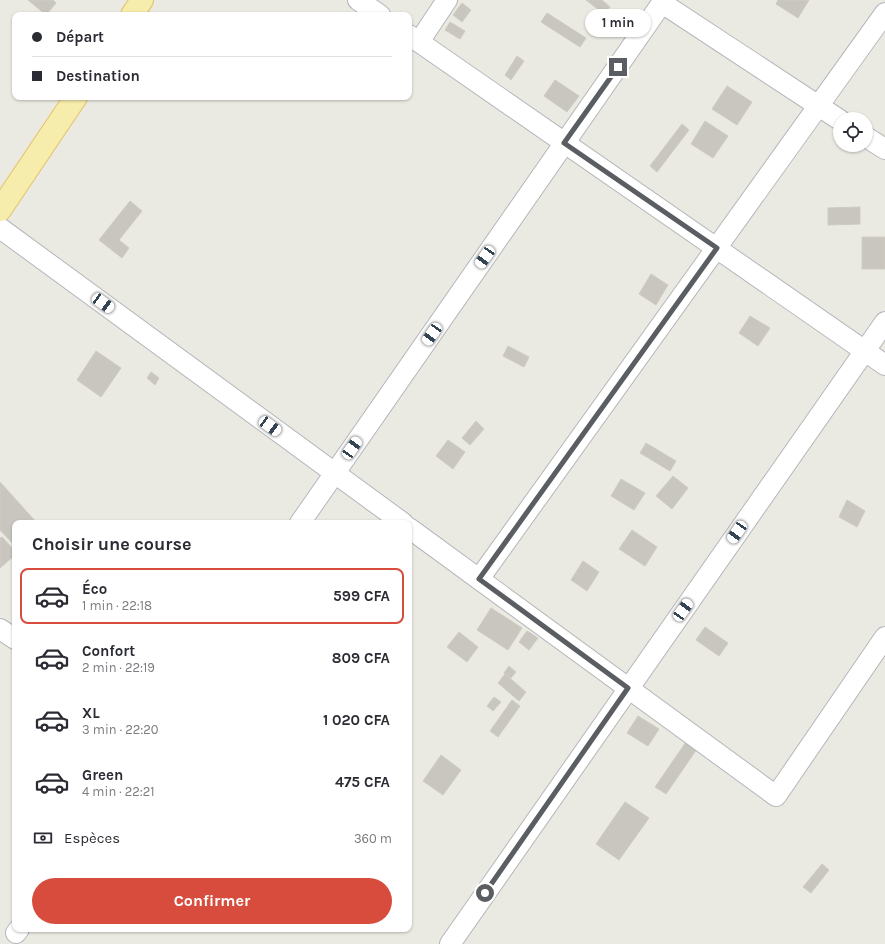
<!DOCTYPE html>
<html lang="fr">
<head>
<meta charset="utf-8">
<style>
	body { margin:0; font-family:Karla,sans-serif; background:#f7f7f7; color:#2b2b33; height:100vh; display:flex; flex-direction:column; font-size:15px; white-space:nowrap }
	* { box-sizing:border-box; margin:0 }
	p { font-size:13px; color:#7c7c81 }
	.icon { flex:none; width:22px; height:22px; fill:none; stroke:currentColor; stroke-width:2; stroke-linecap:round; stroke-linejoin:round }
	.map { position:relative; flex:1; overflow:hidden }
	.details { position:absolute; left:12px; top:520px; width:400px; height:412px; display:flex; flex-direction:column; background:#fff; border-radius:8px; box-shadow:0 1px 3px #0004 }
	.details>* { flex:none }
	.hud { position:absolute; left:12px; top:12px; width:400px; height:88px; border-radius:8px; box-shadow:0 1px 3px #0004; display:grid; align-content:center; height:88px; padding:0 20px; background:#fff }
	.fabs { position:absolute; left:833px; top:112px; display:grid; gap:8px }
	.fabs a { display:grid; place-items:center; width:40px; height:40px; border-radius:50%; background:#fff; box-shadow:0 1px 3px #0004; font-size:20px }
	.end { position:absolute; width:18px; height:18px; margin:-9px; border:5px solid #5a5d61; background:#fff; box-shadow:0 0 0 2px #fff }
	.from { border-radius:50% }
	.bubble { position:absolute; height:28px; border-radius:14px; background:#fff; box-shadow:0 1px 3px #0004; font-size:13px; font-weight:700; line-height:28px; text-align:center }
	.car { position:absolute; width:12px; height:24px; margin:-12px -6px; border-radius:5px; box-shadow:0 0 3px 1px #0007; background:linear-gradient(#fff 24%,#345 0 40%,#fff 0 76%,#345 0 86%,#fff 0) }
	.hud b { display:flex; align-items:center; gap:14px; height:38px; font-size:15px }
	.hud b+b { border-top:1px solid #e1e1e2 }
	.hud i { width:10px; height:10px; background:#2b2b33 }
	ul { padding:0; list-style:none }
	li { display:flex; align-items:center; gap:12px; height:56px; margin:0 8px 6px; padding:0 12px; border:2px solid transparent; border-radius:8px }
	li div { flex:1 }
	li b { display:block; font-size:15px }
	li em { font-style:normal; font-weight:700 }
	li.current { border-color:#d74c3c }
	li>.icon { width:36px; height:36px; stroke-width:1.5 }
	h2 { padding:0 20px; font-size:18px; line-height:48px }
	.pay { display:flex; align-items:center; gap:10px; height:44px; padding:0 20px; font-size:15px }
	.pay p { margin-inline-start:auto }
	.cta { display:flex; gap:8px; margin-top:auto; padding:8px 20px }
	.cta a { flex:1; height:46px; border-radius:24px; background:#d74c3c; color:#fff; font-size:16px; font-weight:700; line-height:46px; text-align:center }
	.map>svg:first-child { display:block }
	.building { fill:#c9c6c0; stroke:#cfcbc1 }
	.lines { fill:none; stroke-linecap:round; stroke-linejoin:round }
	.minor-casing { stroke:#b4b7bb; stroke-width:22 }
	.primary-casing { stroke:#e3c264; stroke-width:24 }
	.minor { stroke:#fff; stroke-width:20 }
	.primary { stroke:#f6ecac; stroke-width:22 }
	.route { stroke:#5a5d61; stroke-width:5 }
</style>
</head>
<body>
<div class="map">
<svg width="885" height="944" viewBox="0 0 885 944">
	<rect width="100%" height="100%" fill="#ebeae2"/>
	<g class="building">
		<polygon points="28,0 53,0 56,3 46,15"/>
		<polygon points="586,0 602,0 610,7 604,14"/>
		<polygon points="778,0 809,0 798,18 776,4"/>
		<polygon points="462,3 471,10 462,22 453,15"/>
		<polygon points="547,13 586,38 580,47 541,22"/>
		<polygon points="450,22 465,31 460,39 445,30"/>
		<polygon points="517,56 524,61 511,80 505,75"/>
		<polygon points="555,80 579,96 567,112 544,96"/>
		<polygon points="727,86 752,102 737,125 712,109"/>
		<polygon points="705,121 728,136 713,158 691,144"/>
		<polygon points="682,124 689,130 657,172 650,166"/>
		<polygon points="130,201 142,211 119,240 129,248 122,258 99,240"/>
		<polygon points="860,207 860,224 828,225 828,208"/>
		<rect x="862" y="237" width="23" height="32"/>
		<polygon points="651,274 668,285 656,305 639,294"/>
		<polygon points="750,316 770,328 758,346 739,333"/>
		<polygon points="508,346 529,357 524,367 503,356"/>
		<polygon points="96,351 121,368 101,397 77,380"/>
		<polygon points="151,372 159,378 155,385 147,378"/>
		<polygon points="476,421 484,429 470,445 462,438"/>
		<polygon points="448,440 465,452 453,469 436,456"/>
		<polygon points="646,443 676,461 670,471 640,453"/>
		<polygon points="673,476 688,488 672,509 656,496"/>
		<polygon points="621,479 645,493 634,510 611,496"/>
		<polygon points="0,482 37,523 15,523 15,546 0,530"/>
		<polygon points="847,500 865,511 857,527 839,517"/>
		<polygon points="632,530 657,547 645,566 619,549"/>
		<polygon points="2,537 15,551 15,555 0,568 0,538"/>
		<polygon points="583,561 599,572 587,591 571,580"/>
		<polygon points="491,608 522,628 508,650 477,630"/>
		<polygon points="705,627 728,643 719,656 696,640"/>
		<polygon points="527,631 538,638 529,650 519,642"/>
		<polygon points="459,632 478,647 467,662 447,647"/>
		<polygon points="509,666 516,672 511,678 504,673"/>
		<polygon points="505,674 526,692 519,701 498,683"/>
		<polygon points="494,697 501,702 493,711 487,706"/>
		<polygon points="512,700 520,706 498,737 490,731"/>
		<polygon points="638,716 659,729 648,746 627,733"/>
		<polygon points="686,742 697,749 666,794 655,787"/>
		<polygon points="441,755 461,770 443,795 423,781"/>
		<polygon points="625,802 649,818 619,860 596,844"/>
		<polygon points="822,864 829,870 811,893 803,887"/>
	</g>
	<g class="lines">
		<g class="minor-casing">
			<g id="minor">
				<polyline points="358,0 380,15"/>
				<polyline points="662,3 840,120"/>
				<polyline points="409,35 885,365"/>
				<polyline points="419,42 447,0"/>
				<polyline points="866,137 885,149"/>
				<polyline points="0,228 403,523"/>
				<polyline points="300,523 664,0"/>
				<polyline points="409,528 776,796 885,637"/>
				<polyline points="479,579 885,13"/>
				<polyline points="0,629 15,639"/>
				<polyline points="16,933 19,929"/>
				<polyline points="450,944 885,322"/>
			</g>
		</g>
		<g class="primary-casing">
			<g id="primary">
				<polyline points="132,15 142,0"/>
				<polyline points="0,210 76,97"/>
			</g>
		</g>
		<use href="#minor" class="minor"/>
		<use href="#primary" class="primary"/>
	</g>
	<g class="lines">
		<polyline class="route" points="485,893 628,688 479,579 717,248 564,143 618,67"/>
	</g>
</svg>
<div class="fabs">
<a><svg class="icon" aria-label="locate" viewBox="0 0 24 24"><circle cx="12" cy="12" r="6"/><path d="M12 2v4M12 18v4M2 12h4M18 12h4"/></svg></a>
</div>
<i class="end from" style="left:485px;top:893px"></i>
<i class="end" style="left:618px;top:67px"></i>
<div class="bubble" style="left:585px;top:9px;width:66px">1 min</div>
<i class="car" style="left:485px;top:257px;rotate:215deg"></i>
<i class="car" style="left:103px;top:303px;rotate:126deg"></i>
<i class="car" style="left:432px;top:334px;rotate:215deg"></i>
<i class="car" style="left:270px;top:426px;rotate:126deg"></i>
<i class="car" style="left:352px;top:448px;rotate:35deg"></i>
<i class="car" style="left:737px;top:532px;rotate:215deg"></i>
<i class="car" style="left:683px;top:610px;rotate:35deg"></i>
<div class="hud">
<b><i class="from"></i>Départ</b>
<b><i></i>Destination</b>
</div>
<section class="details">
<h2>Choisir une course</h2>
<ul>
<li class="current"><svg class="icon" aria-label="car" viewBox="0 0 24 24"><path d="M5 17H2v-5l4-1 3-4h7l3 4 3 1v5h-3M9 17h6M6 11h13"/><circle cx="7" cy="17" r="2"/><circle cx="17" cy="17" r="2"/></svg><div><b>Éco</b><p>1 min · 22:18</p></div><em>599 CFA</em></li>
<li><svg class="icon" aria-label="car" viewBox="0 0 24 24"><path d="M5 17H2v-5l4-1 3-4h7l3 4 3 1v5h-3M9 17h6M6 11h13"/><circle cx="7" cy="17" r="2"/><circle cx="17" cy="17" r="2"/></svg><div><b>Confort</b><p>2 min · 22:19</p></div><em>809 CFA</em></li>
<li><svg class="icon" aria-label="car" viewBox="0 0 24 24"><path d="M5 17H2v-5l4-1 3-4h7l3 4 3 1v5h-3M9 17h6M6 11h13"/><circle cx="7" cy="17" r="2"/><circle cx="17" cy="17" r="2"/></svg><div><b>XL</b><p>3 min · 22:20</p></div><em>1 020 CFA</em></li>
<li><svg class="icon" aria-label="car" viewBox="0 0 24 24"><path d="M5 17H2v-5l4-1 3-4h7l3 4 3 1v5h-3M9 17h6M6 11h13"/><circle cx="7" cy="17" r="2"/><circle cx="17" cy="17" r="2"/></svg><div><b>Green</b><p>4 min · 22:21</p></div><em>475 CFA</em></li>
</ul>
<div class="pay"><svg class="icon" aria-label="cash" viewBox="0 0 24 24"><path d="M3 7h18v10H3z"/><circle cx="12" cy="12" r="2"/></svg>Espèces<p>360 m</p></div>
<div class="cta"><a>Confirmer</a></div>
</section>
</div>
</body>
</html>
